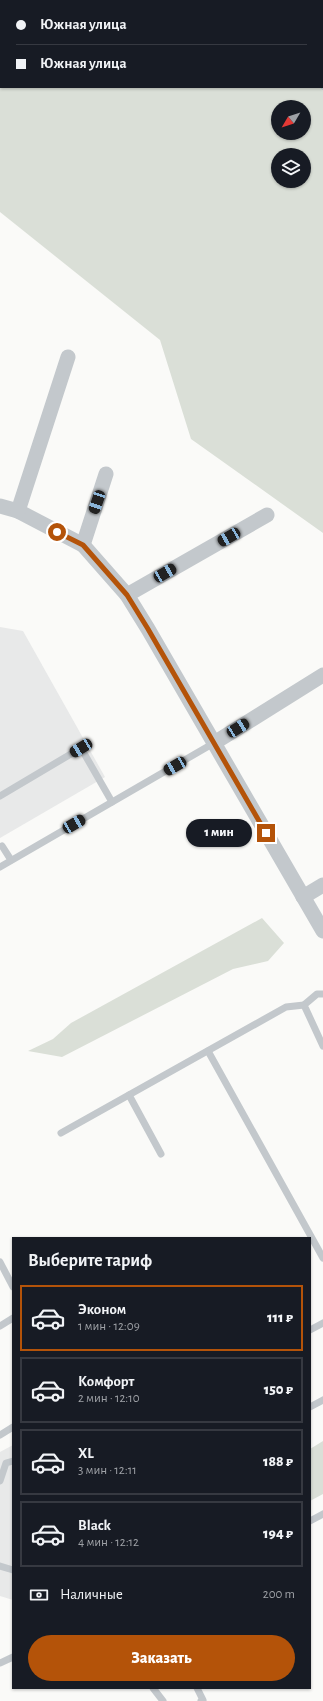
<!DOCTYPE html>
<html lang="ru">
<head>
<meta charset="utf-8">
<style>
	body { margin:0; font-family:"Alegreya Sans",sans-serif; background:#20242c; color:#f1f3f6; height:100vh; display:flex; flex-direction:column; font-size:15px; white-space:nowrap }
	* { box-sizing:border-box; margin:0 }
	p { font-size:13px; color:#9ea1a6 }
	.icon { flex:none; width:22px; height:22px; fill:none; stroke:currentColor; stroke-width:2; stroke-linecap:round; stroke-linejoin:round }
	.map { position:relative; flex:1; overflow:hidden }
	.details { position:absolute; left:12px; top:1237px; width:299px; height:452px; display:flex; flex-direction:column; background:#171b24; border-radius:0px; box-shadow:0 1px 3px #0004 }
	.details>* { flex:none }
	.guide { position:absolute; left:0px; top:0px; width:323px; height:88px; box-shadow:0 1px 3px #0004; display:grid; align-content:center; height:88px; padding:0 16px; background:#171b24 }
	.needle { width:26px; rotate:231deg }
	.fabs { position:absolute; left:271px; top:100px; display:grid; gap:8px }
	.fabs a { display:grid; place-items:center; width:40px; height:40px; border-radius:50%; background:#171b24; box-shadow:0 1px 3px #0004; font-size:20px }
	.end { position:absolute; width:18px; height:18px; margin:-9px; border:5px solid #b45309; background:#fff; box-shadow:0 0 0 2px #fff }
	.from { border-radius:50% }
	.bubble { position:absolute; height:28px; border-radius:14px; background:#171b24; box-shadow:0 1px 3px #0004; font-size:13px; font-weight:800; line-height:28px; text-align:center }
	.car { position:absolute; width:12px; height:24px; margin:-12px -6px; border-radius:5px; box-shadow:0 0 3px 1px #0007; background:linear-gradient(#222 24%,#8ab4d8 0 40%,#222 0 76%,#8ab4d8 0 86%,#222 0) }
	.guide b { display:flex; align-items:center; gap:14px; height:38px; font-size:15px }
	.guide b+b { border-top:1px solid #363941 }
	.guide i { width:10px; height:10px; background:#f1f3f6 }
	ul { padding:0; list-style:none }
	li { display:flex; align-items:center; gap:12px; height:66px; margin:0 8px 6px; padding:0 8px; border:2px solid #363941; border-radius:0px }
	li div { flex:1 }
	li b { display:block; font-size:15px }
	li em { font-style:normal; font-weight:800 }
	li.selected { border-color:#b45309 }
	li>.icon { width:36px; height:36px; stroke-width:1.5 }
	h2 { padding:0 16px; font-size:18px; line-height:48px }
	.pay { display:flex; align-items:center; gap:10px; height:44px; padding:0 16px; font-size:15px }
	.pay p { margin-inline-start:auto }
	.button { display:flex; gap:8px; margin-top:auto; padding:8px 16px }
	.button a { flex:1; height:46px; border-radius:24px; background:#b45309; color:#fff; font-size:16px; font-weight:800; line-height:46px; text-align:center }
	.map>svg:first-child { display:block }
	.built { fill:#e8e9e9 }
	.green { fill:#dadfd7; fill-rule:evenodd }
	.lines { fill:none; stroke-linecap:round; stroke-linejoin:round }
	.stream { stroke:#bbc7cb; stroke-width:3.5 }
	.lane { stroke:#c3c8cc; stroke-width:7 }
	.street { stroke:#c3c8cc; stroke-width:15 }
	.route { stroke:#b45309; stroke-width:5 }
</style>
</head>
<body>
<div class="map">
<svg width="323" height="1701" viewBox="0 0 323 1701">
	<rect width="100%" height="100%" fill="#fafaf8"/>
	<g class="built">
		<polygon points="0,627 23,631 105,777 0,838"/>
		<polygon points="13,1445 13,1600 0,1596 0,1452"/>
	</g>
	<g class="green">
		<path d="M0 0H323V533L191 439 160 340 0 212ZM1 1H322V87H1ZM278 107H304V133H278ZM278 155H304V181H278Z"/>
		<polygon points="262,918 284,943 268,961 233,969 62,1057 28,1051 53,1039 71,1023"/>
		<polygon points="323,1441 323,1494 310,1501 310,1449"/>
	</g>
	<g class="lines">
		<g class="stream">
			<polyline points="243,0 244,1"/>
			<polyline points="322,87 323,88"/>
		</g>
		<g class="lane">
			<polyline points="0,796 81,748 112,802"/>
			<polyline points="2,846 11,860"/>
			<polyline points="0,867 214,743"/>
			<polyline points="323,994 317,994 304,1005 323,1046"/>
			<polyline points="208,1051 323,1258"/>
			<polyline points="129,1095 161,1154"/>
			<polyline points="61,1133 286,1007 304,1005"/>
			<polyline points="0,1262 13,1287"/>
			<polyline points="0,1326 13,1318"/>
			<polyline points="310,1330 323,1323"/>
			<polyline points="310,1407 323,1400"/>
			<polyline points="0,1435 13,1427"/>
			<polyline points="0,1481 6,1463 13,1461"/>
			<polyline points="310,1521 323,1514"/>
			<polyline points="0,1566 13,1570"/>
			<polyline points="0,1663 13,1657"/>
			<polyline points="153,1688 163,1701"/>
			<polyline points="197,1688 203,1700 201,1701"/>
		</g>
		<g class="street">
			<polyline points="0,506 18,511 83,545 127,595 148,629 323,931"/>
			<polyline points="18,511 68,357"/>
			<polyline points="83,545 106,474"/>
			<polyline points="127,595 267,515"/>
			<polyline points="214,743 323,675"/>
			<polyline points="303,897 323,885"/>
		</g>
	</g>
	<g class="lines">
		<polyline class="route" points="57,532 83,545 127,595 148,629 266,833"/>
	</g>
</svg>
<div class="fabs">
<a><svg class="needle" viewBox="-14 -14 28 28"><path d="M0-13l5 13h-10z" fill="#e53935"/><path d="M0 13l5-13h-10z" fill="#9ea1a6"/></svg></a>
<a><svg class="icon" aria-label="layers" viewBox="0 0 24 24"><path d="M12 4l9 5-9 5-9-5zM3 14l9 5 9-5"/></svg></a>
</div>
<i class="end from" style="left:57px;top:532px"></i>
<i class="end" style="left:266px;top:833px"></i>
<div class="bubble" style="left:186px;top:819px;width:66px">1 мин</div>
<i class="car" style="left:97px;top:502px;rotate:199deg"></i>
<i class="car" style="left:229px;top:537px;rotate:240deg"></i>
<i class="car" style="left:165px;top:573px;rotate:60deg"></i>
<i class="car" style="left:238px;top:728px;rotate:58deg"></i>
<i class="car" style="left:81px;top:748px;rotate:239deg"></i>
<i class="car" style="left:175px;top:766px;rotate:240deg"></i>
<i class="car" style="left:74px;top:824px;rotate:60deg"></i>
<div class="guide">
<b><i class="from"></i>Южная улица</b>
<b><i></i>Южная улица</b>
</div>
<section class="details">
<h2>Выберите тариф</h2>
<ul>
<li class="selected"><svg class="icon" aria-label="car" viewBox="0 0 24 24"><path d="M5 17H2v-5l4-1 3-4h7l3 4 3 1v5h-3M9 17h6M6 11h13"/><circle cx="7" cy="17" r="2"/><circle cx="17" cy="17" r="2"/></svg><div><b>Эконом</b><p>1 мин · 12:09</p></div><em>111 ₽</em></li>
<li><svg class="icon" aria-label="car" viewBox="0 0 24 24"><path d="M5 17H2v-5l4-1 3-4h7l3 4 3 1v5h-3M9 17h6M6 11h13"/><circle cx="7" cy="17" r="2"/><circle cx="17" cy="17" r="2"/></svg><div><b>Комфорт</b><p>2 мин · 12:10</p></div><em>150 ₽</em></li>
<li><svg class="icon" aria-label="car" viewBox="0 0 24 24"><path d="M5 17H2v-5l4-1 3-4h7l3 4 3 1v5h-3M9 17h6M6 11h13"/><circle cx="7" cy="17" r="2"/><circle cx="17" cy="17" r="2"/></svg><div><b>XL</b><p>3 мин · 12:11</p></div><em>188 ₽</em></li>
<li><svg class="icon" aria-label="car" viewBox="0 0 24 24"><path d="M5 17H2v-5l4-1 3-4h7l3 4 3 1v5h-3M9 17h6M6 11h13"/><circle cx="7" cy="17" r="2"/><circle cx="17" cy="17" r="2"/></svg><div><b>Black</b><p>4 мин · 12:12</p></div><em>194 ₽</em></li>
</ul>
<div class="pay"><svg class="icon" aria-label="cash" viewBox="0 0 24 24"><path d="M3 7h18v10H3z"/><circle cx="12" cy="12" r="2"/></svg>Наличные<p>200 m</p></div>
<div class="button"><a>Заказать</a></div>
</section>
</div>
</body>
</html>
